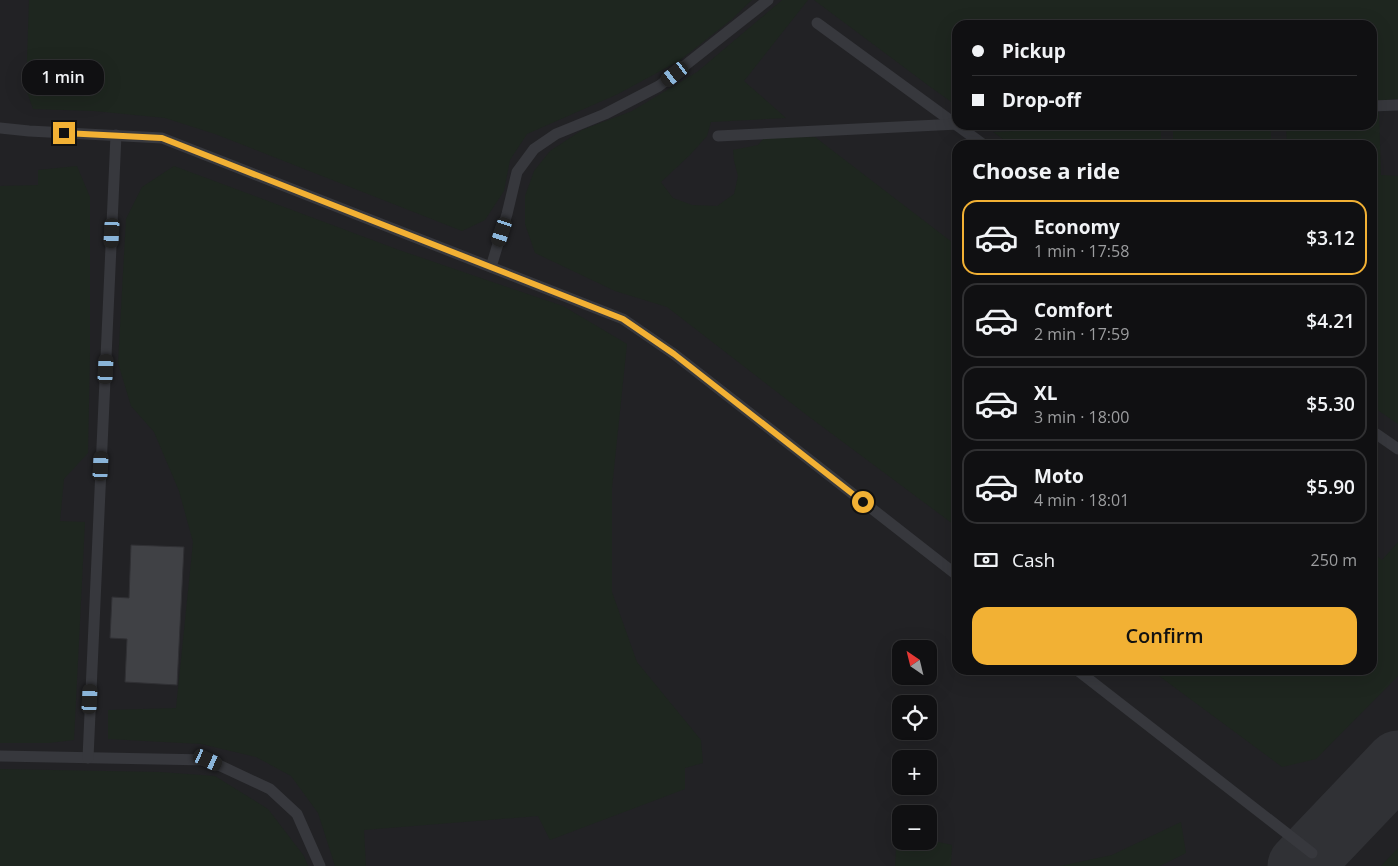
<!DOCTYPE html>
<html lang="en">
<head>
<meta charset="utf-8">
<style>
	body { margin:0; font-family:"Open Sans",sans-serif; background:#1e1e20; color:#f1f3f6; height:100vh; display:flex; flex-direction:column; font-size:19px; white-space:nowrap }
	* { box-sizing:border-box; margin:0 }
	p { font-size:16px; color:#9c9d9f }
	.icon { flex:none; width:28px; height:28px; fill:none; stroke:currentColor; stroke-width:2; stroke-linecap:round; stroke-linejoin:round }
	.map { position:relative; flex:1; overflow:hidden }
	.drawer { position:absolute; left:952px; top:140px; width:425px; height:535px; display:flex; flex-direction:column; background:#101012; border-radius:15px; box-shadow:0 5px 20px #0002,0 0 0 1px #303032 }
	.drawer>* { flex:none }
	.guide { position:absolute; left:952px; top:20px; width:425px; height:110px; border-radius:15px; box-shadow:0 5px 20px #0002,0 0 0 1px #303032; display:grid; align-content:center; height:110px; padding:0 20px; background:#101012 }
	.needle { width:32px; rotate:325deg }
	.buttons { position:absolute; left:892px; top:640px; display:grid; gap:10px }
	.buttons a { display:grid; place-items:center; width:45px; height:45px; border-radius:10px; background:#101012; box-shadow:0 5px 20px #0002,0 0 0 1px #303032; font-size:25px }
	.end { position:absolute; width:22px; height:22px; margin:-11px; border:6px solid #f2b134; background:#111; box-shadow:0 0 0 2px #111 }
	.from { border-radius:50% }
	.bubble { position:absolute; height:35px; border-radius:15px; background:#101012; box-shadow:0 5px 20px #0002,0 0 0 1px #303032; font-size:16px; font-weight:600; line-height:35px; text-align:center }
	.car { position:absolute; width:15px; height:30px; margin:-15px -8px; border-radius:6px; box-shadow:0 0 4px 1px #0007; background:linear-gradient(#222 24%,#8ab4d8 0 40%,#222 0 76%,#8ab4d8 0 86%,#222 0) }
	.guide b { display:flex; align-items:center; gap:18px; height:48px; font-size:19px }
	.guide b+b { border-top:1px solid #303032 }
	.guide i { width:12px; height:12px; background:#f1f3f6 }
	ul { padding:0; list-style:none }
	li { display:flex; align-items:center; gap:15px; height:75px; margin:0 10px 8px; padding:0 10px; border:2px solid #303032; border-radius:15px }
	li div { flex:1 }
	li b { display:block; font-size:19px }
	li em { font-style:normal; font-weight:600 }
	li.current { border-color:#f2b134 }
	li>.icon { width:45px; height:45px; stroke-width:1.5 }
	h2 { padding:0 20px; font-size:22px; line-height:60px }
	.pay { display:flex; align-items:center; gap:12px; height:55px; padding:0 20px; font-size:19px }
	.pay p { margin-inline-start:auto }
	.cta { display:flex; gap:10px; margin-top:auto; padding:10px 20px }
	.cta a { flex:1; height:58px; border-radius:15px; background:#f2b134; color:#111; font-size:20px; font-weight:600; line-height:58px; text-align:center }
	.map>svg:first-child { display:block }
	.built { fill:#222225; fill-rule:evenodd }
	.green { fill:#1e261f }
	.lines { fill:none; stroke-linecap:round; stroke-linejoin:round }
	.taxiway { stroke:#303135; stroke-width:65 }
	.building { fill:#404145; stroke:#303034 }
	.service { stroke:#37383d; stroke-width:11 }
	.route { stroke:#f2b134; stroke-width:6 }
</style>
</head>
<body>
<div class="map">
<svg width="1398" height="866" viewBox="0 0 1398 866">
	<rect width="100%" height="100%" fill="#161618"/>
	<path class="built" d="M0 0H1398V866H0ZM958 25H1372V125H958ZM958 145H1372V670H958ZM901 649H929V676H901ZM901 704H929V731H901ZM901 759H929V786H901ZM901 814H929V841H901Z"/>
	<g class="green">
		<polygon points="29,0 752,0 731,20 679,61 618,94 527,134 510,160 504,191 485,220 462,231 215,134 165,118 94,111 33,109 26,89"/>
		<polygon points="782,0 808,0 744,81 786,118 711,122 707,136 690,155 661,182 673,198 692,205 717,206 734,194 738,176 734,161 733,150 758,145 764,138 815,137 957,246 957,527 808,416 667,307 615,291 535,253 525,224 525,196 534,171 550,151 582,130 632,111 697,72"/>
		<polygon points="814,0 1398,0 1398,99 1373,101 1372,25 958,25 957,106 929,86"/>
		<polygon points="1379,112 1381,175 1398,176 1398,424 1373,407 1372,145 1287,145 1286,125 1372,125 1373,113"/>
		<polygon points="1148,125 1161,125 1161,145 1011,145 993,132"/>
		<rect x="1173" y="125" width="98" height="20"/>
		<polygon points="77,166 90,197 90,353 88,453 64,479 60,521 85,522 74,740 49,743 0,743 0,186 38,185 38,170"/>
		<polygon points="174,166 399,250 563,306 627,344 612,488 612,592 637,662 701,740 703,763 685,768 685,789 550,840 538,816 364,830 366,866 335,866 318,813 291,776 256,757 201,744 108,739 108,710 176,708 193,542 179,491 154,432 131,406 118,363 126,219 142,187"/>
		<polygon points="1398,542 1398,676 1316,759 1282,767 1151,670 1372,670 1373,553 1382,560"/>
		<polygon points="0,769 160,772 215,776 268,809 304,856 308,866 0,866"/>
		<polygon points="1181,822 1186,853 1160,866 1060,866 1112,855"/>
		<polygon points="897,833 901,834 901,841 929,840 952,845 951,866 895,866"/>
		<polygon points="1398,848 1398,866 1381,866"/>
	</g>
	<g class="lines">
		<polyline class="taxiway" points="1300,866 1398,763"/>
	</g>
	<polygon class="building" points="131,545 184,547 177,685 125,682 127,639 110,638 112,597 129,598"/>
	<g class="lines">
		<g class="service">
			<polyline points="817,23 984,145"/>
			<polyline points="1372,106 1398,105"/>
			<polyline points="0,128 29,131 162,138 623,319 674,354 958,576"/>
			<polyline points="718,136 958,124"/>
			<polyline points="491,267 507,214 517,172 534,149 556,134 605,114 659,86 768,0"/>
			<polyline points="1372,431 1398,449"/>
			<polyline points="1077,670 1312,853"/>
			<polyline points="0,756 208,760 270,789 297,814 320,866"/>
			<polyline points="88,758 116,135"/>
		</g>
	</g>
	<g class="lines">
		<polyline class="route" points="64,133 162,138 623,319 674,354 863,502"/>
	</g>
</svg>
<div class="buttons">
<a><svg class="needle" viewBox="-14 -14 28 28"><path d="M0-13l5 13h-10z" fill="#e53935"/><path d="M0 13l5-13h-10z" fill="#9c9d9f"/></svg></a>
<a><svg class="icon" aria-label="locate" viewBox="0 0 24 24"><circle cx="12" cy="12" r="6"/><path d="M12 2v4M12 18v4M2 12h4M18 12h4"/></svg></a>
<a>+</a>
<a>−</a>
</div>
<i class="end from" style="left:863px;top:502px"></i>
<i class="end" style="left:64px;top:133px"></i>
<div class="bubble" style="left:22px;top:60px;width:82px">1 min</div>
<i class="car" style="left:675px;top:74px;rotate:232deg"></i>
<i class="car" style="left:502px;top:232px;rotate:198deg"></i>
<i class="car" style="left:112px;top:233px;rotate:183deg"></i>
<i class="car" style="left:106px;top:369px;rotate:3deg"></i>
<i class="car" style="left:101px;top:466px;rotate:3deg"></i>
<i class="car" style="left:90px;top:699px;rotate:3deg"></i>
<i class="car" style="left:208px;top:760px;rotate:115deg"></i>
<div class="guide">
<b><i class="from"></i>Pickup</b>
<b><i></i>Drop-off</b>
</div>
<section class="drawer">
<h2>Choose a ride</h2>
<ul>
<li class="current"><svg class="icon" aria-label="car" viewBox="0 0 24 24"><path d="M5 17H2v-5l4-1 3-4h7l3 4 3 1v5h-3M9 17h6M6 11h13"/><circle cx="7" cy="17" r="2"/><circle cx="17" cy="17" r="2"/></svg><div><b>Economy</b><p>1 min · 17:58</p></div><em>$3.12</em></li>
<li><svg class="icon" aria-label="car" viewBox="0 0 24 24"><path d="M5 17H2v-5l4-1 3-4h7l3 4 3 1v5h-3M9 17h6M6 11h13"/><circle cx="7" cy="17" r="2"/><circle cx="17" cy="17" r="2"/></svg><div><b>Comfort</b><p>2 min · 17:59</p></div><em>$4.21</em></li>
<li><svg class="icon" aria-label="car" viewBox="0 0 24 24"><path d="M5 17H2v-5l4-1 3-4h7l3 4 3 1v5h-3M9 17h6M6 11h13"/><circle cx="7" cy="17" r="2"/><circle cx="17" cy="17" r="2"/></svg><div><b>XL</b><p>3 min · 18:00</p></div><em>$5.30</em></li>
<li><svg class="icon" aria-label="car" viewBox="0 0 24 24"><path d="M5 17H2v-5l4-1 3-4h7l3 4 3 1v5h-3M9 17h6M6 11h13"/><circle cx="7" cy="17" r="2"/><circle cx="17" cy="17" r="2"/></svg><div><b>Moto</b><p>4 min · 18:01</p></div><em>$5.90</em></li>
</ul>
<div class="pay"><svg class="icon" aria-label="cash" viewBox="0 0 24 24"><path d="M3 7h18v10H3z"/><circle cx="12" cy="12" r="2"/></svg>Cash<p>250 m</p></div>
<div class="cta"><a>Confirm</a></div>
</section>
</div>
</body>
</html>
